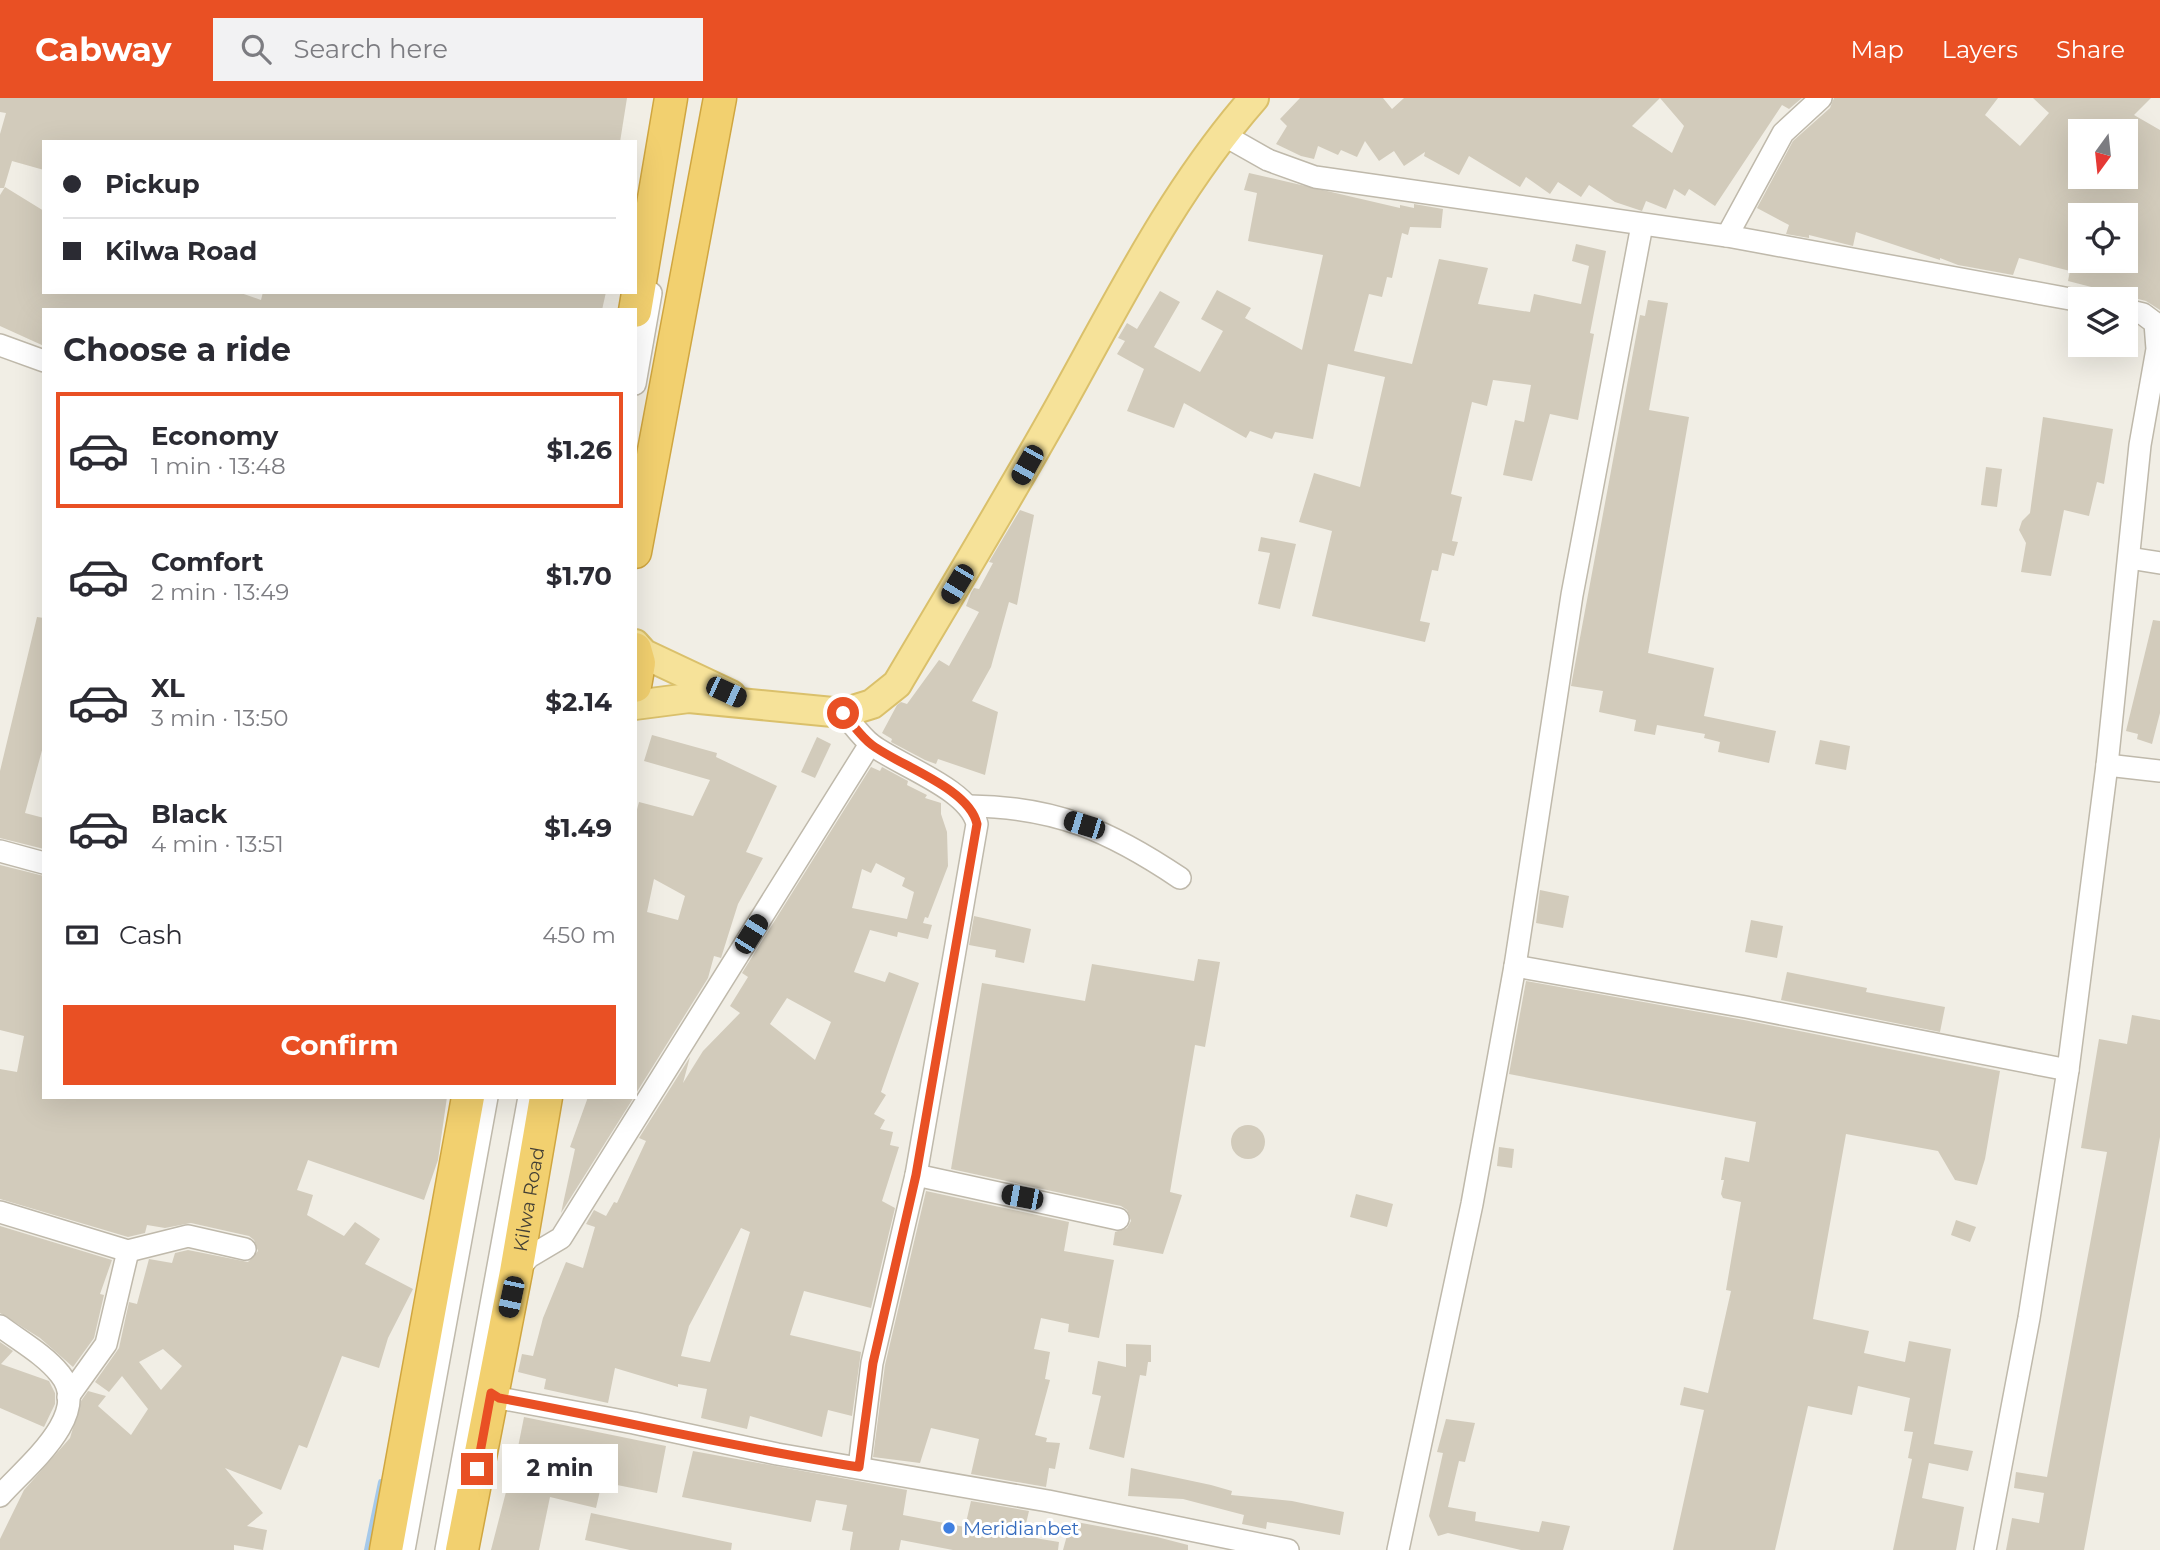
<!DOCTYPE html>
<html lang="en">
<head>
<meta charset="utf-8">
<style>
	body { margin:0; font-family:Montserrat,sans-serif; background:#f2f2f3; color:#2b2b33; height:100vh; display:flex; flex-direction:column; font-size:26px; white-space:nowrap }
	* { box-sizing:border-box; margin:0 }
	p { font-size:23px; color:#7c7c81 }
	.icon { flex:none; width:38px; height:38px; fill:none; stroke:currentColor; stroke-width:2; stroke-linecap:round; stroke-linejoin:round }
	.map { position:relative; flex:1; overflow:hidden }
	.details { position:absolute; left:42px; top:210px; width:595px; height:791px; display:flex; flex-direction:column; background:#fff; border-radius:0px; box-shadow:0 7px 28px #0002 }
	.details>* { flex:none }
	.guide { position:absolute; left:42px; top:42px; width:595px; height:154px; border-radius:0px; box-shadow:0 7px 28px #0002; display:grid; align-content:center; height:154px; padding:0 21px; background:#fff }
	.needle { width:46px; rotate:195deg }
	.controls { position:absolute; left:2068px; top:21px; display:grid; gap:14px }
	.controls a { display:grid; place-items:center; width:70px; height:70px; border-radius:0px; background:#fff; box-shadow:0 7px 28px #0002; font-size:35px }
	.end { position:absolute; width:32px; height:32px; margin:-16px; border:9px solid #e95024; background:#fff; box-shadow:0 0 0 4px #fff }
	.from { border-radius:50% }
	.bubble { position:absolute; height:49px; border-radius:0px; background:#fff; box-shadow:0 7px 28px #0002; font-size:23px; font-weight:700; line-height:49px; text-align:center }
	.car { position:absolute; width:21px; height:42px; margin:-21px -10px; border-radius:9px; box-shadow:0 0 5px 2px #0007; background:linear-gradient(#222 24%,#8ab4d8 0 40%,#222 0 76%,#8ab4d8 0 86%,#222 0) }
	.guide b { display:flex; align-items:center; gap:24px; height:66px; font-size:26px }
	.guide b+b { border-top:2px solid #e1e1e2 }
	.guide i { width:18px; height:18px; background:#2b2b33 }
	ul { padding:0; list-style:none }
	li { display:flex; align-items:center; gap:21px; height:116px; margin:0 14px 10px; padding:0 7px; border:4px solid transparent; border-radius:0px }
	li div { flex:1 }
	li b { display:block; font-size:26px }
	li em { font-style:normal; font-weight:700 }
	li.on { border-color:#e95024 }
	li>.icon { width:63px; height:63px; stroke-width:1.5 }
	h2 { padding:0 21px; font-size:32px; line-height:84px }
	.pay { display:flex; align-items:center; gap:18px; height:77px; padding:0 21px; font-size:26px }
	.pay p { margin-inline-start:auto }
	.primary-button { display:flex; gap:14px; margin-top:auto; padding:14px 21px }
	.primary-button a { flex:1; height:80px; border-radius:0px; background:#e95024; color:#fff; font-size:28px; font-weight:700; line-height:80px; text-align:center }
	header { display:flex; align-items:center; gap:42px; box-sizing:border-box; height:98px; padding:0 35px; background:#e95024; color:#fff }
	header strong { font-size:33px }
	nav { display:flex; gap:38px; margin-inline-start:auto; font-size:24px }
	.search { width:490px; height:63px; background:#f2f2f3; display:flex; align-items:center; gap:18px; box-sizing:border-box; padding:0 24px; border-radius:0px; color:#7c7c81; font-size:26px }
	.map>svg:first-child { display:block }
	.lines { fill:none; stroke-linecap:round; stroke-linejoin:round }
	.stream { stroke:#a5c9ea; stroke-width:6 }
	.building { fill:#d2cbbb; fill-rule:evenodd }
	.minor-casing { stroke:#bfb9ab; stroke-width:24 }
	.major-casing { stroke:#dac06b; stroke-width:32 }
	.highway-casing { stroke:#d0a640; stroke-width:35 }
	.minor { stroke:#fff; stroke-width:21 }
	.major { stroke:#f6e299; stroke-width:28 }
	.highway { stroke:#f2d06f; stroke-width:32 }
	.route { stroke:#e95024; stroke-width:9 }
	.shop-dot { fill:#3f7fe0; stroke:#fff; stroke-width:2.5 }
	.labels { text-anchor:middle; stroke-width:6; stroke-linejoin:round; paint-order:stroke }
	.street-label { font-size:19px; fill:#433f35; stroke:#fff }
	.shop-label { font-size:19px; fill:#366cbe; stroke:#fff; text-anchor:start }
</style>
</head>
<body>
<header>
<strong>Cabway</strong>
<div class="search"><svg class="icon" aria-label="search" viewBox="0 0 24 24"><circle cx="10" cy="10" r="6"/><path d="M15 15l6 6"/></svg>Search here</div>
<nav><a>Map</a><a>Layers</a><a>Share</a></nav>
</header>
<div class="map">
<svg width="2160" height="1452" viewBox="0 0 2160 1452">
	<rect width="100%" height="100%" fill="#f1eee5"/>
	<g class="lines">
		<polyline class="stream" points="367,1452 381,1384"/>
	</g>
	<g class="building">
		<polygon points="0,0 627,0 620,44 44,44 44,72 12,63 4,90 0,90 0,36 6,15 0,14"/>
		<path d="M1300 0H1383L1392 11 1404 0H1802L1789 11 1782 7 1715 108 1689 91 1685 98 1674 91 1666 111 1646 103 1642 113 1615 104 1589 87 1581 99 1558 84 1550 96 1526 79 1520 89 1469 58 1459 77 1424 58 1425 54 1404 68 1394 53 1379 63 1365 43 1357 59 1341 52 1338 57 1318 48 1314 61 1301 58 1276 46 1287 28 1280 21ZM1660 0 1684 28 1672 55 1632 28Z"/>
		<path d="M1834 0H1998L1985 17 2020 48 2049 15 2033 0H2151L2134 17 2160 32V212L2146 203 2068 183 2070 173 2019 160 2013 177 1958 167 1940 160V162L1856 134 1853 148 1809 137V140L1786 136 1789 127 1757 110 1793 43 1830 10ZM2081 33H2126V79H2115L2109 88 2081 79ZM2081 117H2126V123L2133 126 2126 148V163H2081Z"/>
		<polygon points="1249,75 1400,110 1400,107 1414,110 1414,106 1443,111 1441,130 1410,129 1408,137 1402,135 1392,180 1387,179 1382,199 1369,196 1354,253 1412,266 1439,161 1488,170 1478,206 1530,214 1534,196 1581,206 1589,168 1572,163 1576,146 1606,153 1590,235 1594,236 1578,322 1550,316 1532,383 1503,377 1515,322 1524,324 1531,287 1493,282 1487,308 1472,304 1451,396 1462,399 1452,443 1458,444 1454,458 1442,455 1438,473 1432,472 1420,523 1430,525 1425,544 1312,518 1332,433 1299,424 1314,375 1360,389 1385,279 1328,266 1313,341 1275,334 1272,341 1250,333 1246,340 1184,305 1174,330 1127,313 1144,271 1117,256 1125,243 1118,240 1127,225 1137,231 1160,193 1180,204 1154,249 1200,274 1223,233 1201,221 1217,192 1251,210 1245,220 1302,252 1323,157 1248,143 1257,95 1244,92"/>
		<polygon points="5,89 44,113 44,194 238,194 261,202 263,194 606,194 602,212 44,212 44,248 0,228 0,97"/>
		<polygon points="1648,202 1668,205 1649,312 1689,319 1648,555 1714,570 1704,618 1776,633 1769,665 1718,654 1720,644 1704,640 1705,636 1657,627 1655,637 1634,633 1636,622 1599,614 1603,593 1571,588 1640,217 1645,218"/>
		<polygon points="2043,319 2113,331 2104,386 2097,384 2089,418 2064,412 2051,478 2021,474 2026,445 2019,432 2022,423 2030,415"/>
		<polygon points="1986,369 2002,371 1997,409 1981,407"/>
		<polygon points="1020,412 1034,417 1017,507 1009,504 991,569 972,603 998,614 985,677 938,661 936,666 925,662 891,644 892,641 882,635 897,607 901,604 907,606 939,562 949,568 979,514 966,508 971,495 974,490 979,491 993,465 989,464"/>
		<polygon points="1261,439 1296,446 1280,511 1258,506 1270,455 1258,453"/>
		<polygon points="37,519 44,520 44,645 25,715 44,720 44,751 0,740 0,673"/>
		<polygon points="2153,522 2160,523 2160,615 2152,646 2137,641 2138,636 2126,633"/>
		<path d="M652 637 717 655 716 659 777 688 746 754 763 760 738 806 721 860 714 858 708 880 635 997V719L639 704 693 718 710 682 644 663ZM654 781 685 798 678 822 647 814Z"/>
		<polygon points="817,639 831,646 815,680 801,674"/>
		<polygon points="1820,642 1850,648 1846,672 1815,666"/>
		<path d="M871 669 880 673 882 669 908 683 907 687 927 697 925 700 941 705V716L947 734 948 768 928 820 925 819 923 825 932 827 928 841 898 834 897 839 870 832 854 874 885 884 889 874 919 885 881 994 886 997 874 1016 885 1022 880 1031 893 1034 890 1047 899 1049 882 1103 895 1110 871 1210 804 1193 790 1237 861 1254 852 1318 828 1312 822 1339 750 1318 747 1331 701 1320 707 1291 678 1286V1289L615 1270 608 1305 544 1291 546 1281 518 1274 522 1256 533 1258 543 1220 566 1164 583 1170 595 1129 586 1126 594 1112 606 1118 614 1104 617 1105 646 1043 639 1040 690 959 683 985 703 953 740 915 730 908 748 879 742 875ZM876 765 905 780 902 788 914 794 907 821 852 810 862 771 871 775ZM787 900 831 924 815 962 770 926ZM741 1130 750 1134 710 1264 681 1258 689 1228Z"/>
		<path d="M0 767 44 778V999H447L438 1062 424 1102 308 1062 297 1092 313 1097 307 1117 344 1138 355 1124 380 1141 365 1166 413 1191 388 1240 379 1270 342 1258 307 1350 299 1347 281 1392 225 1370 263 1415 247 1428 267 1432 263 1452 234 1447V1452H0V1441L24 1392 70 1340 81 1303 88 1293 106 1298 98 1308 131 1337 148 1311 122 1278 109 1294 95 1284 119 1250 129 1204 137 1206 149 1161 172 1165 175 1155 188 1152 248 1164 258 1153 254 1142 249 1138 191 1125 165 1130 147 1127 145 1135 128 1139 0 1101V971L17 974 24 938 0 932ZM163 1251 182 1268 161 1292 139 1264Z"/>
		<polygon points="1540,792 1569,798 1563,830 1536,825"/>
		<polygon points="974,818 1031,831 1024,865 995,859 996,852 969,847"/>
		<polygon points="1751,822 1783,828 1777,860 1745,854"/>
		<polygon points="1198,861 1220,864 1205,949 1195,947 1170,1094 1182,1097 1163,1156 1113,1147 1115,1134 1127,1130 1131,1123 1127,1112 1121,1108 951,1071 982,885 1085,903 1092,866 1194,883"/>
		<polygon points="1787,874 1867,890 1866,894 1945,909 1940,934 1781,902"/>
		<polygon points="1526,883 1744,922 2000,973 1985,1061 1977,1087 1955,1082 1938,1053 1846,1036 1813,1221 1869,1233 1864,1255 1905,1264 1909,1243 1951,1251 1934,1346 1973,1353 1968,1373 1929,1365 1922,1400 1964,1409 1956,1452 1893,1452 1912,1361 1908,1360 1913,1334 1904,1333 1910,1300 1858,1288 1852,1317 1808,1308 1775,1452 1673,1452 1704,1312 1680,1307 1684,1289 1708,1295 1731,1193 1726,1192 1741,1104 1723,1100 1721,1096 1724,1082 1721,1082 1725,1059 1749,1064 1756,1024 1509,976"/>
		<polygon points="2132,917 2160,922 2160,1039 2084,1452 2006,1452 2012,1420 2039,1425 2044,1395 2014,1390 2016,1374 2047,1379 2107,1054 2081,1050 2099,941 2127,946"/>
		<polygon points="588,999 634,999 561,1115 575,1051 570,1049"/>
		<circle cx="1248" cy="1044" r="17"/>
		<polygon points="1499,1049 1514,1051 1512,1070 1497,1068"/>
		<polygon points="926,1093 1069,1124 1064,1153 1114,1162 1099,1240 1068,1234 1069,1226 1041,1220 1034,1251 1050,1254 1045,1281 1050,1282 1035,1337 1047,1340 1046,1344 1060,1345 1055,1371 1049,1370 1046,1389 971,1376 979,1341 931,1330 920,1365 873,1359 885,1267"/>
		<polygon points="1356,1096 1393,1106 1387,1129 1350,1119"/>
		<polygon points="1956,1122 1976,1129 1970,1144 1951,1137"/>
		<polygon points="0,1128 112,1162 100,1196 104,1197 94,1240 73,1269 40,1240 0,1215"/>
		<polygon points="0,1244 13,1253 1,1266 49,1283 55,1295 55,1306 44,1329 0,1310"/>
		<polygon points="1126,1246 1151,1247 1151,1264 1148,1264 1146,1278 1140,1277 1124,1360 1089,1351 1101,1298 1092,1296 1098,1263 1126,1269"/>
		<polygon points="524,1319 666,1348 657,1395 602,1384 596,1410 550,1399 539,1452 491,1452 507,1390 504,1389 508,1368 514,1369"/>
		<polygon points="1446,1321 1475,1325 1465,1364 1459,1363 1448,1409 1476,1414 1475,1423 1539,1434 1542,1423 1570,1428 1563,1452 1521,1452 1448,1435 1438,1438 1429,1418 1443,1355 1437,1354"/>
		<polygon points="693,1353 907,1392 903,1417 965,1429 971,1403 1029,1413 1023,1438 1059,1444 1058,1452 953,1452 901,1442 899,1452 850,1452 853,1434 842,1432 847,1407 816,1402 811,1424 682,1399"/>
		<polygon points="1131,1370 1211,1387 1232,1393 1231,1397 1292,1403 1344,1414 1340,1437 1267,1424 1266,1431 1242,1426 1244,1417 1183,1401 1128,1398"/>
		<polygon points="591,1415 732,1445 731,1452 630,1452 585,1442"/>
		<polygon points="1071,1423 1157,1439 1188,1447 1188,1452 1063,1452"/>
	</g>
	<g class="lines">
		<g class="minor-casing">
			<g id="minor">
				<polyline points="1222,36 1268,62 1315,79 1727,138 2081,203"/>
				<polyline points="1727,138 1783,35 1821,0"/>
				<polyline points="0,247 44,263"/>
				<polyline points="635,286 651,195"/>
				<polyline points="2129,460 2160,465"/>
				<path d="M843 615C852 625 861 639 872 647 900 668 969 691 977 726L916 1077 872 1265 859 1369"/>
				<polyline points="2107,667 2160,673"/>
				<path d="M970 708C1056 709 1110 733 1180 780"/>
				<polyline points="0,753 44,765"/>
				<polyline points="1515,868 1746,909 2068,972"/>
				<polyline points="916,1077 1118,1121"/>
				<polyline points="0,1114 128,1153 188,1138 245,1151"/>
				<polyline points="516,1174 529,1159 561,1140 870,646"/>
				<path d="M0 1228C20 1243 45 1257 60 1276 94 1317 23 1371 0 1398"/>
				<polyline points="491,1295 499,1300 634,1325 777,1356 1048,1403 1288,1452"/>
				<polyline points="68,1299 106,1246 128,1153"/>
				<polyline points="404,1452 487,999"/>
				<polyline points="446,1452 529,999"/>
				<polyline points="1398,1452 1472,1106 1515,868 1572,497 1642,127"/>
				<polyline points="1985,1452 2029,1220 2068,972 2107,667 2140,347 2157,251 2155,225 2143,216 2126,212"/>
			</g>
		</g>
		<g class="major-casing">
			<g id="major">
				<polyline points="635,546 644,556 731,597"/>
				<path d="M635 607 689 600 843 615 872 606 897 586C952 493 1008 401 1061 306 1120 200 1174 91 1254 0"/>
			</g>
		</g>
		<g class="highway-casing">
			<g id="highway">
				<polyline points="635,213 671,0"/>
				<polyline points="635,454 720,0"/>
				<polyline points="635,551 639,565 635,588"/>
				<polyline points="386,1452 468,999"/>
				<path id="s1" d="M462 1452 516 1174 546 999"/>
			</g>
		</g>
		<use href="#minor" class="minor"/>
		<use href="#major" class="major"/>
		<use href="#highway" class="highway"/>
	</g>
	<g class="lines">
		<path class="route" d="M477 1371 491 1295 499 1300C619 1322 738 1350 859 1369L873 1265 916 1077 977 726C969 690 900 668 872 647 861 639 852 625 843 615"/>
	</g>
	<circle class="shop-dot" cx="949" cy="1430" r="7"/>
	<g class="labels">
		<g class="street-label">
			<text dy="7" stroke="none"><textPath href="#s1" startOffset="357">Kilwa Road</textPath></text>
		</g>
		<g class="shop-label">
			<text x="963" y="1437">Meridianbet</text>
		</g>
	</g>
</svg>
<div class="controls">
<a><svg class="needle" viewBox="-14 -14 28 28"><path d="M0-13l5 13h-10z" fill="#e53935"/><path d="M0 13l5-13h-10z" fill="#7c7c81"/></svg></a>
<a><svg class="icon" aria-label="locate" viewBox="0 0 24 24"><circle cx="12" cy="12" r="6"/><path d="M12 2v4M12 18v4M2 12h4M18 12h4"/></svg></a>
<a><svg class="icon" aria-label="layers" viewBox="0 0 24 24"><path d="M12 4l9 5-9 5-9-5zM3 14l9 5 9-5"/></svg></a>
</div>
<i class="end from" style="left:843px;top:615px"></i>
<i class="end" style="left:477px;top:1371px"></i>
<div class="bubble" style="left:502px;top:1346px;width:116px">2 min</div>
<i class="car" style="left:1027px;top:367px;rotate:209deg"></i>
<i class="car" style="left:957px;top:486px;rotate:211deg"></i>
<i class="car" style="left:726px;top:594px;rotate:115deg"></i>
<i class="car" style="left:1084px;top:727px;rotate:287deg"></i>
<i class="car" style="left:751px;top:836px;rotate:32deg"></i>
<i class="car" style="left:1022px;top:1099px;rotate:281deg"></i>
<i class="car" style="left:511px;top:1199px;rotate:192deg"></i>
<div class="guide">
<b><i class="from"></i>Pickup</b>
<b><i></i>Kilwa Road</b>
</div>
<section class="details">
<h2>Choose a ride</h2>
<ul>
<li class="on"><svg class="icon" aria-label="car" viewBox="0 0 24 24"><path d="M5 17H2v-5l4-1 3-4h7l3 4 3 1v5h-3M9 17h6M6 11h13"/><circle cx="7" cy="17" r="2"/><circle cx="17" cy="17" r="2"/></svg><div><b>Economy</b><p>1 min · 13:48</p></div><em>$1.26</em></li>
<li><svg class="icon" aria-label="car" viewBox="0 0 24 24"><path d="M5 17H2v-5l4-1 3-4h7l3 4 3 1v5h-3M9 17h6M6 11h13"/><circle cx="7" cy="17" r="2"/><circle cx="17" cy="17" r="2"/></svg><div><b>Comfort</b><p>2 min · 13:49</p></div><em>$1.70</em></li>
<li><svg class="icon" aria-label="car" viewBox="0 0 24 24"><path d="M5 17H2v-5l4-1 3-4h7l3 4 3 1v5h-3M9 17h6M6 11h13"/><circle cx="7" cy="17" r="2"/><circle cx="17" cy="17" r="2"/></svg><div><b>XL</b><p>3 min · 13:50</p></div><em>$2.14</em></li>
<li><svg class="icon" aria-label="car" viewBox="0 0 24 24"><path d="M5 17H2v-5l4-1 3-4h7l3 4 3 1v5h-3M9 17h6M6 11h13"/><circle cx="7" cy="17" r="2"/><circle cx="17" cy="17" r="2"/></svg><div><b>Black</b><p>4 min · 13:51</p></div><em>$1.49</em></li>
</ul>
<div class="pay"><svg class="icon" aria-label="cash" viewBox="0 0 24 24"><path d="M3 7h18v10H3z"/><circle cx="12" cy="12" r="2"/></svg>Cash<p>450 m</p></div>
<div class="primary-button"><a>Confirm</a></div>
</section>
</div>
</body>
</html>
